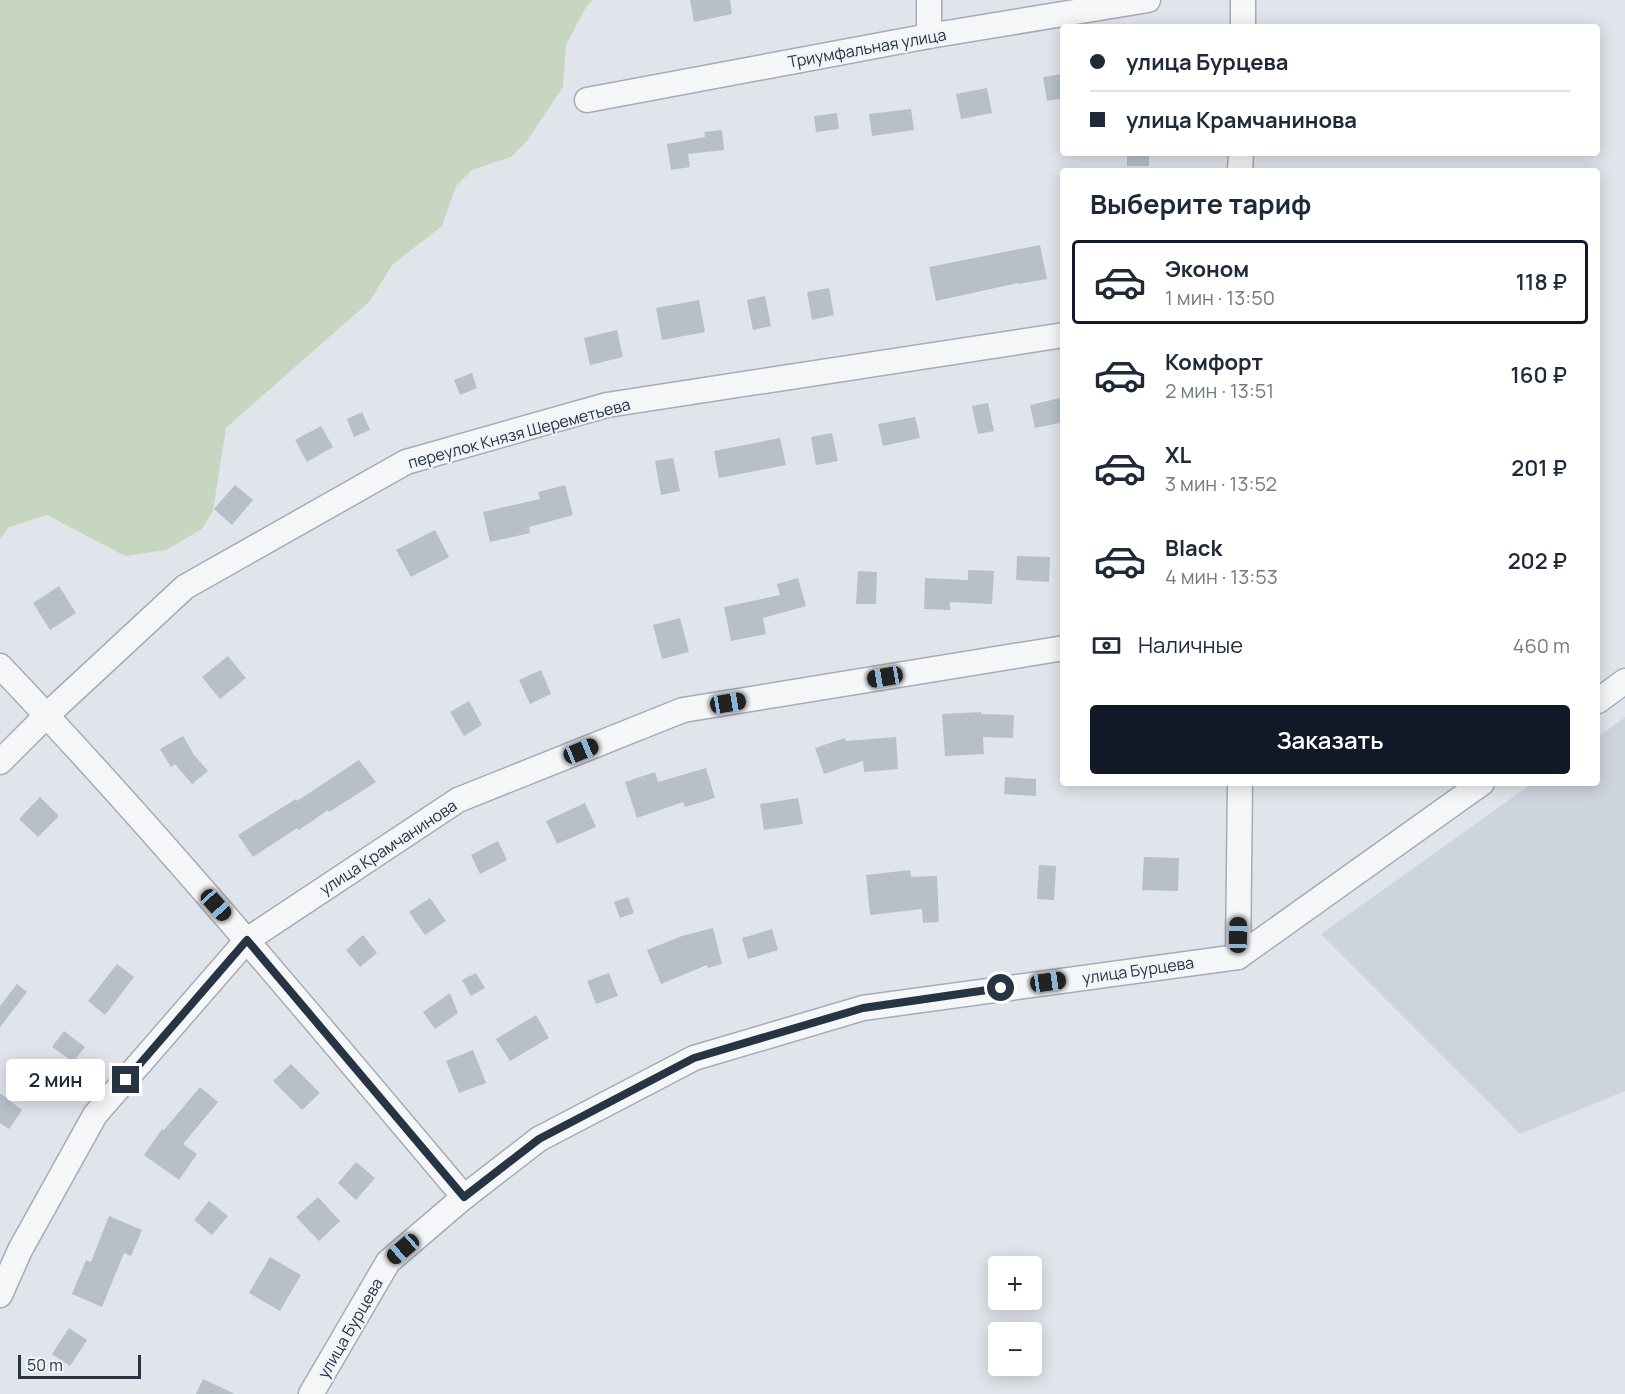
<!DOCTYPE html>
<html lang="ru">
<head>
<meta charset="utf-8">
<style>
	body { margin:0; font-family:Manrope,sans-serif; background:#f2f2f3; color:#1f2937; height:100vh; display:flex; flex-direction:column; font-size:22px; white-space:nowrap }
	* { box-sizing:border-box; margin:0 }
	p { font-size:20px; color:#747a83 }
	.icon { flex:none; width:33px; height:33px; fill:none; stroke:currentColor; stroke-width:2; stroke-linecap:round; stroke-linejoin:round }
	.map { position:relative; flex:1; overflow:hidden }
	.panel { position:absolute; left:1060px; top:168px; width:540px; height:618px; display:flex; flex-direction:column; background:#fff; border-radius:6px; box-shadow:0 3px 15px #0003 }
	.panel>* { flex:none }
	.hud { position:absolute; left:1060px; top:24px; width:540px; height:132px; border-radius:6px; box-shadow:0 3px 15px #0003; display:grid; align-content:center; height:132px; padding:0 30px; background:#fff }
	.buttons { position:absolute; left:988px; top:1256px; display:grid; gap:12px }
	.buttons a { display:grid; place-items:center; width:54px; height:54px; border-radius:6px; background:#fff; box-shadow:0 3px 15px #0003; font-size:30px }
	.scale { position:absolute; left:18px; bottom:15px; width:123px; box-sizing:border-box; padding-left:6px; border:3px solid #273444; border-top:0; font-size:16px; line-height:21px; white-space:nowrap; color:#273444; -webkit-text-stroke:4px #f0f4f8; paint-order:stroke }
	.end { position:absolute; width:27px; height:27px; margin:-14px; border:8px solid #273444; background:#fff; box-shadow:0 0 0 3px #fff }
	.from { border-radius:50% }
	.bubble { position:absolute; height:42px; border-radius:6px; background:#fff; box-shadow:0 3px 15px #0003; font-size:20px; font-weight:600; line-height:42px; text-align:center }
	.car { position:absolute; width:18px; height:36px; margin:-18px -9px; border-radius:8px; box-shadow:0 0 4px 2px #0007; background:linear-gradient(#222 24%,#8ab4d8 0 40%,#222 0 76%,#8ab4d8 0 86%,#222 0) }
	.hud b { display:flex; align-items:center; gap:21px; height:57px; font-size:22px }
	.hud b+b { border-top:2px solid #e0e1e3 }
	.hud i { width:15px; height:15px; background:#1f2937 }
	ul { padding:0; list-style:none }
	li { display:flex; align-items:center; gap:18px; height:84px; margin:0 12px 9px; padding:0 18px; border:3px solid transparent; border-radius:6px }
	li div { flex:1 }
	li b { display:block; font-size:22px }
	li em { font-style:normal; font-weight:600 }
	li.current { border-color:#111827 }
	li>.icon { width:54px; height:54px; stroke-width:1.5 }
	h2 { padding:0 30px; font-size:27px; line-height:72px }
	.pay { display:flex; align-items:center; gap:15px; height:66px; padding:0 30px; font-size:22px }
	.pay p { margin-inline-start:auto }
	.button { display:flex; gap:12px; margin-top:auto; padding:12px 30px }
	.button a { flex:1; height:69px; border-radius:6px; background:#111827; color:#fff; font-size:24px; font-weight:600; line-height:69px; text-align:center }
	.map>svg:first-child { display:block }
	.built { fill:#ced4dd }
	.green { fill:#c7d6c0 }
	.building { fill:#b7bfc9 }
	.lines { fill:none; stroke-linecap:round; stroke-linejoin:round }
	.minor-casing { stroke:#a5acb6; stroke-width:27 }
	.minor { stroke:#f4f6f8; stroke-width:24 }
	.route { stroke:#273444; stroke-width:8 }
	.labels { text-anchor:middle; stroke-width:4.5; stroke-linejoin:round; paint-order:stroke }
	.street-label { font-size:16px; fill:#273444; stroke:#f0f4f8 }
</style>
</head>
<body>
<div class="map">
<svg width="1625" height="1394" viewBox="0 0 1625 1394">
	<rect width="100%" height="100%" fill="#e0e5eb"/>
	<polygon class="built" points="1625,717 1625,1091 1520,1134 1321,934 1533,783 1598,783 1598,737"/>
	<polygon class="green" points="0,0 593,0 586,7 566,45 563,87 527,141 511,157 472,170 456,186 442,226 392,265 370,301 226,428 213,511 202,529 166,550 125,556 47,515 9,527 0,539"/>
	<g class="building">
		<polygon points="690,0 730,0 732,14 694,22"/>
		<polygon points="1062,74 1064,98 1047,101 1043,77"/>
		<polygon points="987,88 992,113 961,119 956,94"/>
		<polygon points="911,109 914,130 872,136 869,114"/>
		<polygon points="837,113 839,129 816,132 814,116"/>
		<polygon points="722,130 724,150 688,154 690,167 671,170 667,144 705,137 704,132"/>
		<rect x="1127" y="153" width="22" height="13"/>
		<polygon points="1040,245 1047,279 1018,284 1018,283 936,301 929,267"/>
		<polygon points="829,288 834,315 812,320 807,292"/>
		<polygon points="765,296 771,326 753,330 747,300"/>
		<polygon points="699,300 705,332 662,340 656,308"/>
		<polygon points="617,330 623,357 590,365 584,338"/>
		<polygon points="472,373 477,388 460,395 454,380"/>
		<polygon points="1060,398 1064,422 1035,428 1030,405"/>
		<polygon points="988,403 994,431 978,434 972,406"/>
		<polygon points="362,412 370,430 354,437 347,419"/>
		<polygon points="915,417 920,438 883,446 878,424"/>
		<polygon points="321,426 333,447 307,462 295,440"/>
		<polygon points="832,433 838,461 816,465 811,437"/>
		<polygon points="780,438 786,465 719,478 714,451"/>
		<polygon points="673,458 680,491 661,495 655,461"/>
		<polygon points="235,485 253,500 232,525 214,509"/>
		<polygon points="565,485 573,515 529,527 530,533 490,542 483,512 540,499 538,492"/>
		<polygon points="435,530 449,557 411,577 396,550"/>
		<polygon points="1017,556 1050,557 1049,582 1016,580"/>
		<polygon points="968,570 994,571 992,604 950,602 950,610 924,609 925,578 968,580"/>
		<polygon points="858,571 877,572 876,604 856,604"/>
		<polygon points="798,578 806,606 763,618 766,634 731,641 724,607 780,595 777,584"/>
		<polygon points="59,586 76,613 50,630 33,603"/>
		<polygon points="680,618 689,652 662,659 653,625"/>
		<polygon points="228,656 246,678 220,699 202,677"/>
		<polygon points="541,670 551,694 530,704 519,680"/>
		<polygon points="469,701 482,725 464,736 450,712"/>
		<polygon points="981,712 981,714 1014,715 1013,738 983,737 984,754 945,756 942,714"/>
		<polygon points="183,736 194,755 208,771 192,784 175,764 171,767 160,749"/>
		<polygon points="896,737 898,769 864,772 863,761 824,774 815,748 845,738 846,741"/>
		<polygon points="359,760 376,782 329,812 328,810 299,830 297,828 253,857 238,835 296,799 297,801"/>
		<polygon points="706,768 715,798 685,807 683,802 637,818 625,782 655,772 658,782"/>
		<polygon points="1005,777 1036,779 1036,796 1004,794"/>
		<polygon points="40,797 59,816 38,837 19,819"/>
		<polygon points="798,798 803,824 764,830 760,804"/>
		<polygon points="585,803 596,827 557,844 546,821"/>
		<polygon points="498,841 507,860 480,874 471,855"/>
		<polygon points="1144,857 1179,858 1178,891 1142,890"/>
		<polygon points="1039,865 1056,866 1054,900 1037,899"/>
		<polygon points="910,870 911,877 937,876 939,922 923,923 922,909 870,915 866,875"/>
		<polygon points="628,897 634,913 620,918 614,902"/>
		<polygon points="430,898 446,921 425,935 409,912"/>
		<polygon points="713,928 722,964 708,968 707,965 661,984 647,950 682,936"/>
		<polygon points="772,929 778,950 748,959 742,938"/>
		<polygon points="363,935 377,953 360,967 346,950"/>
		<polygon points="117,964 134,977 105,1015 88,1001"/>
		<polygon points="476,973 485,988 471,996 462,980"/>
		<polygon points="609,973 618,996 596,1004 587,981"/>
		<polygon points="17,984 27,992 0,1027 0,1006"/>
		<polygon points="450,993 458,1013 435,1029 423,1012"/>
		<polygon points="536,1015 549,1038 510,1061 496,1039"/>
		<polygon points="64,1031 85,1047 73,1062 52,1047"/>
		<polygon points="473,1050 486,1083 459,1093 446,1061"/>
		<polygon points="291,1064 320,1093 302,1110 273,1081"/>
		<polygon points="200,1087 218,1102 183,1144 197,1154 179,1180 144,1155 162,1129 164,1130"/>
		<polygon points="0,1093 22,1110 9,1129 0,1123"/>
		<polygon points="356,1162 375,1178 356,1200 338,1183"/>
		<polygon points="318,1197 340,1221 319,1241 296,1217"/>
		<polygon points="209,1201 228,1216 212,1235 194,1220"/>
		<polygon points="109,1216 142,1230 131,1256 124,1253 102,1307 72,1294 86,1260 91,1262"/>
		<polygon points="270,1257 301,1275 280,1311 249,1293"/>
		<polygon points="69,1328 87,1340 70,1366 52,1354"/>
		<polygon points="203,1379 235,1394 196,1394"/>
	</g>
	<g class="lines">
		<g class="minor-casing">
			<g id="minor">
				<polyline points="929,0 929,36"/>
				<polyline points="1243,27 1243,0"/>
				<polyline points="587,100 929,36 1148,0"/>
				<polyline points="1240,171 1241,153"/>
				<path d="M0 666C162 836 312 1017 464 1197"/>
				<polyline points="1598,701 1625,681"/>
				<polyline points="0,762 47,715 185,587 406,462 607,405 1064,335"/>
				<polyline points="1238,957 1240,783"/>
				<polyline points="0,1295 20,1250 95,1115 247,940 458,800 683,710 1064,648"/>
				<polyline points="311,1394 388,1262 464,1197 539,1139 694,1058 863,1008 1238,957 1482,783"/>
			</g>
		</g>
		<use href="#minor" class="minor"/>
	</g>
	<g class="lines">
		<polyline class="route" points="126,1080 247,940 464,1197 539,1139 694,1058 863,1008 1001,988"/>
	</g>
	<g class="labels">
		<g class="street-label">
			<text transform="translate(867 48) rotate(-10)" y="6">Триумфальная улица</text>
			<text transform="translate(519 433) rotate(-15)" y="6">переулок Князя Шереметьева</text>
			<text transform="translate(388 847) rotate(-33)" y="6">улица Крамчанинова</text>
			<text transform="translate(1138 970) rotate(-8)" y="6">улица Бурцева</text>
			<text transform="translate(350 1328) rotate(-60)" y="6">улица Бурцева</text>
		</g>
	</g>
</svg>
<div class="buttons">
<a>+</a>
<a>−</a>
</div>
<div class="scale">50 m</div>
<i class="end from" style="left:1001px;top:988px"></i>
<i class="end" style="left:126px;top:1080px"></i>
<div class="bubble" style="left:6px;top:1059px;width:99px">2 мин</div>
<i class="car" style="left:885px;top:677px;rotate:260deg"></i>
<i class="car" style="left:728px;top:703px;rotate:81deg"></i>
<i class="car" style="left:581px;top:751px;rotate:68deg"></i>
<i class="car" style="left:216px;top:905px;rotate:138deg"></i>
<i class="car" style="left:1238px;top:935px;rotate:1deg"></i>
<i class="car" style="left:1048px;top:982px;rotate:82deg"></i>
<i class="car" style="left:403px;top:1249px;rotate:229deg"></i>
<div class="hud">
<b><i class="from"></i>улица Бурцева</b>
<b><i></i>улица Крамчанинова</b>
</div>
<section class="panel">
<h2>Выберите тариф</h2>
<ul>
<li class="current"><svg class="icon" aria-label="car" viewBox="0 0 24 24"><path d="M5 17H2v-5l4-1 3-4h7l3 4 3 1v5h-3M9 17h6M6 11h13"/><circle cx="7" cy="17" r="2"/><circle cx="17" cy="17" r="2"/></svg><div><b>Эконом</b><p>1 мин · 13:50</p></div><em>118 ₽</em></li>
<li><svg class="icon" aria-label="car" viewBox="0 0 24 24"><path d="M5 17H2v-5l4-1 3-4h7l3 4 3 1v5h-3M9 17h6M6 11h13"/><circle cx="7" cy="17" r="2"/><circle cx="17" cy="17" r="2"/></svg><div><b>Комфорт</b><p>2 мин · 13:51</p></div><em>160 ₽</em></li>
<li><svg class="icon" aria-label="car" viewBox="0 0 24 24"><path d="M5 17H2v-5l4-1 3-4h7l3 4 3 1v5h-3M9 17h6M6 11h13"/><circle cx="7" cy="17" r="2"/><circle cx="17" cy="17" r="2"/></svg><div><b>XL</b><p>3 мин · 13:52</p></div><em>201 ₽</em></li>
<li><svg class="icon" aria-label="car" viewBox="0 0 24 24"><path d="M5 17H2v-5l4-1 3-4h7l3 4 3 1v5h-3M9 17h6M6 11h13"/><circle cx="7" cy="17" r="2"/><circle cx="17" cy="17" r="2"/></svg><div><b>Black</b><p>4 мин · 13:53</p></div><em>202 ₽</em></li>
</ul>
<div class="pay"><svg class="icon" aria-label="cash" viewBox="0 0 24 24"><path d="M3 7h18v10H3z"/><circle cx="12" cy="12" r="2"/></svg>Наличные<p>460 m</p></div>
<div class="button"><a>Заказать</a></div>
</section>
</div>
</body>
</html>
